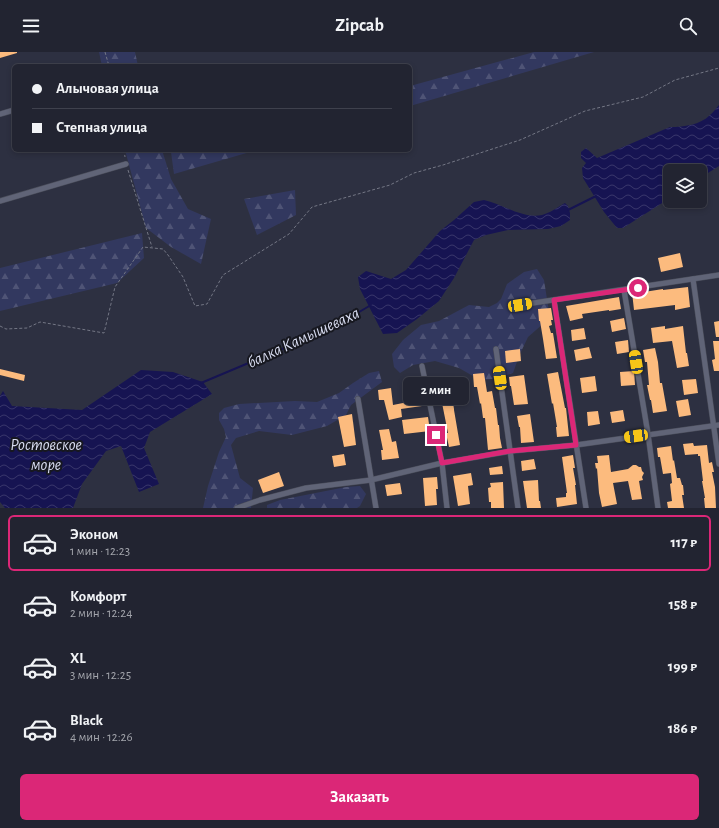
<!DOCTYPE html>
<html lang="ru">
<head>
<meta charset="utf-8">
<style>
	body { margin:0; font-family:"Alegreya Sans",sans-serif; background:#2e303d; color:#f1f3f6; height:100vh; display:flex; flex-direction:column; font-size:15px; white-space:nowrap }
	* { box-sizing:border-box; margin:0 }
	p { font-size:13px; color:#a2a4ab }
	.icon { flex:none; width:22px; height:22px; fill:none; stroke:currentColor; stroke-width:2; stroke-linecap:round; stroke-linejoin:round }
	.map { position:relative; height:456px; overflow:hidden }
	.drawer { display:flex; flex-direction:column; background:#222431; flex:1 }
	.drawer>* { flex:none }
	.hud { position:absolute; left:12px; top:12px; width:400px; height:88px; border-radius:6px; box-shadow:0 2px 6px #0003,0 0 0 1px #3f414d; display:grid; align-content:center; height:88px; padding:0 20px; background:#222431 }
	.controls { position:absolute; left:663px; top:112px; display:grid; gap:8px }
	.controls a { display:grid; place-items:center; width:44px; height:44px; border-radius:6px; background:#222431; box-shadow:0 2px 6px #0003,0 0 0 1px #3f414d; font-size:20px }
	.end { position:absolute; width:18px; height:18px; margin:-9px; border:5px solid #db2777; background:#fff; box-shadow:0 0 0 2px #fff }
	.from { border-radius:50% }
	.bubble { position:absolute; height:28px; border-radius:6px; background:#222431; box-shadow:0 2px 6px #0003,0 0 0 1px #3f414d; font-size:13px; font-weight:700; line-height:28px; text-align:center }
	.car { position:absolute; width:12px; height:24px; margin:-12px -6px; border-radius:5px; box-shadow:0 0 3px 1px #0007; background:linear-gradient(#f5c518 24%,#345 0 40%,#f5c518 0 76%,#345 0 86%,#f5c518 0) }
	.hud b { display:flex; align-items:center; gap:14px; height:38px; font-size:15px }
	.hud b+b { border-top:1px solid #3f414d }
	.hud i { width:10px; height:10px; background:#f1f3f6 }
	ul { padding:7px 0 0; list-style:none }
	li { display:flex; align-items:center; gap:12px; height:56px; margin:0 8px 6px; padding:0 12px; border:2px solid transparent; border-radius:6px }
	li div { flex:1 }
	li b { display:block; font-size:15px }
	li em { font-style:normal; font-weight:700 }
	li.selected { border-color:#db2777 }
	li>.icon { width:36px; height:36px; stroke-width:1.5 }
	.button { display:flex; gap:8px; margin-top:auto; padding:8px 20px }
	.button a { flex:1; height:46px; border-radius:6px; background:#db2777; color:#fff; font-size:16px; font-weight:700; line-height:46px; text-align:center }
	header { display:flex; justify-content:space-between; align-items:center; height:52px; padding:0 20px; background:#222431; font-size:18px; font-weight:700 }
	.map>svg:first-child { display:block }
	.forest { fill:url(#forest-firs) }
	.water { fill:url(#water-waves) }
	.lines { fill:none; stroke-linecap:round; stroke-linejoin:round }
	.stream { stroke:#161452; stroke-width:2 }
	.building { fill:#fcbb7e }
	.street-casing { stroke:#4a4d5a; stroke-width:6 }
	.path { stroke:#747785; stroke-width:1; stroke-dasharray:3 2; stroke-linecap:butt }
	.street { stroke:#606477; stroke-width:5 }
	.route { stroke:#db2777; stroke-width:5 }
	.labels { text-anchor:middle; stroke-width:4; stroke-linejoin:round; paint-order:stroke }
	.water-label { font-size:17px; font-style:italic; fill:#d6daee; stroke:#171820 }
</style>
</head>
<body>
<header><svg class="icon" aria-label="menu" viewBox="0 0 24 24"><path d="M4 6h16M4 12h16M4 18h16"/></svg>Zipcab<svg class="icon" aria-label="search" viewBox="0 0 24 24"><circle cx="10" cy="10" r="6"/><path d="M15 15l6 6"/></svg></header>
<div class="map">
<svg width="719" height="456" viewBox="0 0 719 456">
	<defs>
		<pattern id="forest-firs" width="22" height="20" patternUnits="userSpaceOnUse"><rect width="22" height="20" fill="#32385f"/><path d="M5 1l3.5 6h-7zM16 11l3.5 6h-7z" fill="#4f5476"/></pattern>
		<pattern id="water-waves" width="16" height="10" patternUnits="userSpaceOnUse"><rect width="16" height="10" fill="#161452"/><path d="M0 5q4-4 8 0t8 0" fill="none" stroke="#38366b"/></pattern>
	</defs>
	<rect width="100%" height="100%" fill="#2d3041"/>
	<g class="forest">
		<polygon points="99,0 135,0 138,14 102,14"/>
		<polygon points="534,0 594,0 410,54 410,34"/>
		<polygon points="125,98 162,98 171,127 188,157 211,167 201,212 171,195 146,176"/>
		<polygon points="180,98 257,98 174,122 171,100"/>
		<polygon points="295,138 296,163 257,183 244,147"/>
		<polygon points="142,181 144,206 117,231 0,259 0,216"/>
		<polygon points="537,217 544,228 549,260 544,271 528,285 519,304 513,321 494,327 480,328 459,316 435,309 413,313 400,321 394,315 392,302 403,288 421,273 439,269 469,253 489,255 497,251 501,247 507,232 524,220"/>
		<polygon points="379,319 382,330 351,353 346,363 327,374 292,383 259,379 236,386 231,393 240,426 253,436 251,456 203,456 208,434 219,400 226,385 224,377 219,368 219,361 224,356 239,352 295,349 317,350 339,341 353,331 369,321"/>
		<polygon points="360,434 366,442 360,454 357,456 267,456 267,453 280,448 346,435"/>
	</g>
	<g class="water">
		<path d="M719 53V114L700 126V119H670V146L623 176H617L604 160 583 126 582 116 586 111 581 106V100L586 96 597 106 670 75C684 75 700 73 710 63 714 60 716 56 719 53Z"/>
		<path d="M484 148C502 152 523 167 542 163 550 161 558 155 565 151L568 154 570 161V168L561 174 548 177 508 178 486 183 474 188 454 226 439 249 417 267 397 281 383 282 360 237 358 225 366 219 391 227 406 218 440 179 454 168 474 150Z"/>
		<polygon points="141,318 173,320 203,330 212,342 150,380 144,396 159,432 139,440 121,394 106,399 82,432 73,456 5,456 0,450 0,344 3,339 12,354 82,358"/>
	</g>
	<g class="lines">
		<g class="stream">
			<polyline points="568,158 596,144"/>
			<polyline points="201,331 332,276 371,253"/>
		</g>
	</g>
	<g class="building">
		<polygon points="0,0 17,0 17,1 0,6"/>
		<polygon points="680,201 683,215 661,220 658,206"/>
		<polygon points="688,235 690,255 675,258 675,253 634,258 632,240 644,238 644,240 663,237 663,238"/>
		<polygon points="619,245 621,257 609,259 609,258 582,262 583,266 570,269 566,254"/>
		<polygon points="551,256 553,268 551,268 552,273 549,274 551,281 553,281 557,306 546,307 543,287 540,269 539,269 538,257"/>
		<polygon points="624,266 626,277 612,280 610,269"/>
		<polygon points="719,269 719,285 716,285 714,270"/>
		<polygon points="665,274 665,277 683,274 686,301 687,301 689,314 677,316 672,289 653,291 651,276"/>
		<polygon points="584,276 586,287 572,289 571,278"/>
		<polygon points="628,288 629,300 617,302 615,290"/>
		<polygon points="713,289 719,289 719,319 714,319 712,308 715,307"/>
		<polygon points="589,295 592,306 576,309 574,298"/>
		<polygon points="655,296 658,310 660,331 662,331 667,359 653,361 651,348 650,348 647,333 649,333 647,310 645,310 643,298"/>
		<polygon points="520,297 521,309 506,311 505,299"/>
		<polygon points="0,317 25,323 24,329 0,323"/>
		<polygon points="634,319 635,333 621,334 620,320"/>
		<polygon points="558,320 565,356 566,356 569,384 557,385 556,375 557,375 553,351 552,352 547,322"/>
		<polygon points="484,321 487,340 492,339 495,356 496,356 498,373 499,373 500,386 502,396 488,398 485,366 483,366 481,351 480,352 477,335 474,335 473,322"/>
		<polygon points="524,323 528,352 514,353 511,334 510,334 509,325"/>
		<polygon points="449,324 453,345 452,345 454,357 454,358 460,393 449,395 446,381 448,381 437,326"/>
		<polygon points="595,324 597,339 582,341 580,326"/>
		<polygon points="696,327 698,341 684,343 682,328"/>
		<polygon points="420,334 421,342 420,342 422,354 401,357 402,365 389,368 384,348 379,348 378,338 391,336 393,353 408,350 407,347 409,346 407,336"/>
		<polygon points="688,347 691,363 679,365 676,349"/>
		<polygon points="623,358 625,369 612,371 610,360"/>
		<polygon points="598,359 600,372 588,374 587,360"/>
		<polygon points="352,362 356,393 344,395 338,365"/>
		<polygon points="530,362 534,390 521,391 520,375 519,375 517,364"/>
		<polygon points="428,365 430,379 404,382 402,368"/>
		<polygon points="389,377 392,390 396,389 399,406 382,408 381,398 383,398 379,378"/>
		<polygon points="693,391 694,394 707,393 709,411 712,410 714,420 712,420 715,435 716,456 705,456 704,446 705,446 702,429 703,429 700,404 698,404 698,402 685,403 683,392"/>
		<polygon points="671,394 673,409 674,408 677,426 680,426 682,433 683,433 684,443 682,443 684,456 668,456 667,450 672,449 670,432 672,431 671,421 663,422 660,405 658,405 657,396"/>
		<polygon points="344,402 346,413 334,415 332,404"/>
		<polygon points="573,403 575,416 573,416 576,433 575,433 577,452 557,455 556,446 566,445 566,441 567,441 562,405"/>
		<polygon points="609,403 611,420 628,417 633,413 636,413 639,415 641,415 642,419 644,421 642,425 643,428 639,429 642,447 632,448 628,429 613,431 617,452 602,455 599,441 597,416 596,417 595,411 598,411 597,404"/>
		<polygon points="534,407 536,417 522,419 521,409"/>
		<polygon points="502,414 503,422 490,423 489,416"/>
		<polygon points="279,420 284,434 263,441 258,428"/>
		<polygon points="471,421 473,433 468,434 470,452 458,454 453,424"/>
		<polygon points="437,425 438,437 436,437 437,453 425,454 423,426"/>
		<polygon points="538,428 539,449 540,449 541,456 527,456 523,429"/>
		<polygon points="503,430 504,456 491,456 491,450 489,450 488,436 491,435 490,431"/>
		<polygon points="400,431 402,442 387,444 385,433"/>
	</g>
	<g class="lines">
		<g class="street-casing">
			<g id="street">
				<polyline points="0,62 14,58"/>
				<polyline points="0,149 126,112"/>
				<polyline points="693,227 719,412"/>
				<polyline points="624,238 648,382 658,456"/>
				<polyline points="554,248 586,456"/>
				<polyline points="520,253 719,223"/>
				<polyline points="496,297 518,456"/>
				<polyline points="422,314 442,411 447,456"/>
				<polyline points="358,347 376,456"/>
				<polyline points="237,456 260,448 306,436 371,428 442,411 511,399 576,393 719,373"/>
			</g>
		</g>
		<g class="path">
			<polyline points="105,0 109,14"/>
			<polyline points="124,98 125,105"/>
			<polyline points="128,118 152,195"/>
			<polyline points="0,274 6,277 27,276 40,270 104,281 115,235 143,195 163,197 168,203 183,225 195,254 207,252 223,223 289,182 312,155 390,133 414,121 443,113 520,88 585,59 643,45 675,28 719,16"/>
		</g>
		<use href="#street" class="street"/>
	</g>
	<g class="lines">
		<polyline class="route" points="436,383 442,411 510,399 576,393 554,248 638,236"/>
	</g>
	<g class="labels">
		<g class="water-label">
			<text transform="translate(303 285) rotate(-25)" y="6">балка Камышеваха</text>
			<text x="46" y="398">Ростовское<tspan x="46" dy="20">море</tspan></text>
		</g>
	</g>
</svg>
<div class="controls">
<a><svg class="icon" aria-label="layers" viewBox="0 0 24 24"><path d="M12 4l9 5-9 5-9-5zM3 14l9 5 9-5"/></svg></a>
</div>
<i class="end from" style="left:638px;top:236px"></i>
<i class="end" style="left:436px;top:383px"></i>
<div class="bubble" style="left:403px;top:325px;width:66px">2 мин</div>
<i class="car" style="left:520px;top:253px;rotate:81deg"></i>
<i class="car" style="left:636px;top:310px;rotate:351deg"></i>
<i class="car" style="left:500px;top:326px;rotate:352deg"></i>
<i class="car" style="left:636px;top:384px;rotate:262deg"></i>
<div class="hud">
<b><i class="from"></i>Алычовая улица</b>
<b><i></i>Степная улица</b>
</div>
</div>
<section class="drawer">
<ul>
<li class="selected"><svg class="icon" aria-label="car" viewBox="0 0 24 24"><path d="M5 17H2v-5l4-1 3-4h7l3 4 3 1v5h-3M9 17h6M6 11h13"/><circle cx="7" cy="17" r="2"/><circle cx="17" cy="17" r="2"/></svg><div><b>Эконом</b><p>1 мин · 12:23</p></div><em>117 ₽</em></li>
<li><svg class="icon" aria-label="car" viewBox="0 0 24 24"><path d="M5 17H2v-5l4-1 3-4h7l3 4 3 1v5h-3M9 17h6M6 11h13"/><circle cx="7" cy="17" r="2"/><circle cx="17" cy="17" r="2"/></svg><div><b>Комфорт</b><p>2 мин · 12:24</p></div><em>158 ₽</em></li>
<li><svg class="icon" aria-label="car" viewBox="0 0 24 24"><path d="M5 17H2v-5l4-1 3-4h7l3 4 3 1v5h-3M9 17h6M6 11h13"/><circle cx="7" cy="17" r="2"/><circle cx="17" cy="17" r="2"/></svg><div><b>XL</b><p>3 мин · 12:25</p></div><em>199 ₽</em></li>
<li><svg class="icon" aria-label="car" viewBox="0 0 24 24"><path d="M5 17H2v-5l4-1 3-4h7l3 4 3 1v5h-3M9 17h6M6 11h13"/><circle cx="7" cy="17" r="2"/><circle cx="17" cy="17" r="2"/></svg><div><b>Black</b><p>4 мин · 12:26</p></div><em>186 ₽</em></li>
</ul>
<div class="button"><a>Заказать</a></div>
</section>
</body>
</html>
